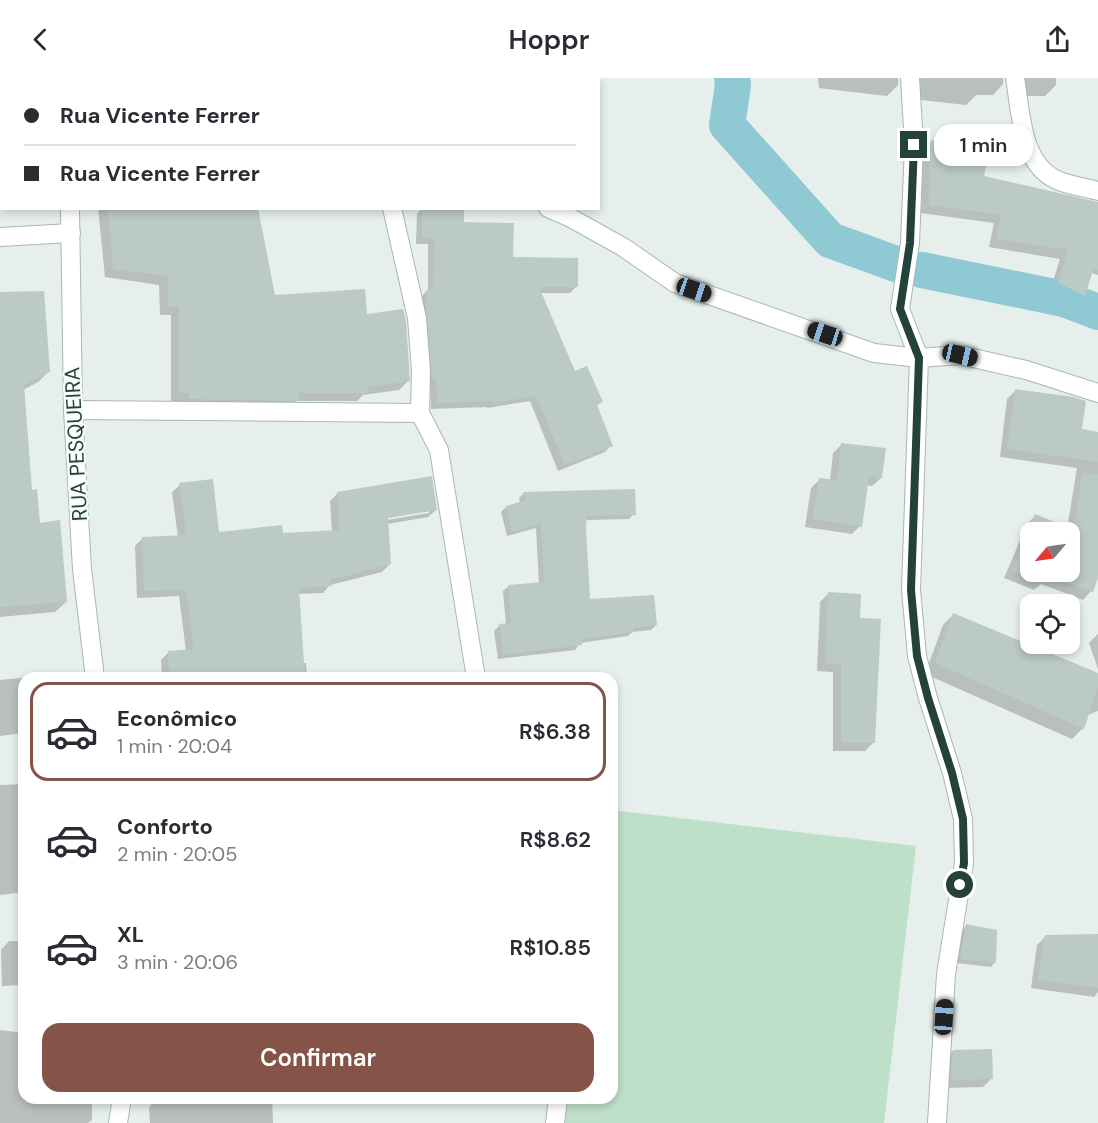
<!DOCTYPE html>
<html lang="pt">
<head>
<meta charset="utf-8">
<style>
	body { margin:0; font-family:"DM Sans",sans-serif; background:#f7f7f7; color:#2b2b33; height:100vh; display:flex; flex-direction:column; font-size:22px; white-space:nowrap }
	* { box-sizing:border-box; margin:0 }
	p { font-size:20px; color:#7c7c81 }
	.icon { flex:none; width:33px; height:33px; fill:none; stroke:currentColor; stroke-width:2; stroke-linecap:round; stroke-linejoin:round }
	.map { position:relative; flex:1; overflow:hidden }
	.details { position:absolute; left:18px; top:594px; width:600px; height:432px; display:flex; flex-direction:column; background:#fff; border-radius:18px; box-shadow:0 3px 9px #0003 }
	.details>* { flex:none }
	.hud { position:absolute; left:0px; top:0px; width:600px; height:132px; box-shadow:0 3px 9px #0003; display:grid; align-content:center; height:132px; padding:0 24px; background:#fff }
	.needle { width:39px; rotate:241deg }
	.tools { position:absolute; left:1020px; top:444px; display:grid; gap:12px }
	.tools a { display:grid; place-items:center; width:60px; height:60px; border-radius:12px; background:#fff; box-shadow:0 3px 9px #0003; font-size:30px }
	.end { position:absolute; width:27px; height:27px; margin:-14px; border:8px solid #24423a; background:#fff; box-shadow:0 0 0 3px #fff }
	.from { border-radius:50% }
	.bubble { position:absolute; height:42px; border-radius:18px; background:#fff; box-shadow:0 3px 9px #0003; font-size:20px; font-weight:600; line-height:42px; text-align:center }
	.car { position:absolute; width:18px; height:36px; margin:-18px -9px; border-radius:8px; box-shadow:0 0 4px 2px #0007; background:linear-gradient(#222 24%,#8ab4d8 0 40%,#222 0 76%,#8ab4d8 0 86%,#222 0) }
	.hud b { display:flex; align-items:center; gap:21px; height:57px; font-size:22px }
	.hud b+b { border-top:2px solid #e1e1e2 }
	.hud i { width:15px; height:15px; background:#2b2b33 }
	ul { padding:10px 0 0; list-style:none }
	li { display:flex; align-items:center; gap:18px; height:99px; margin:0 12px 9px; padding:0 12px; border:3px solid transparent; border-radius:18px }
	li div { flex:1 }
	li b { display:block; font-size:22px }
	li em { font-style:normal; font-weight:600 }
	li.selected { border-color:#855347 }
	li>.icon { width:54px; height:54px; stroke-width:1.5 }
	.action { display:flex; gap:12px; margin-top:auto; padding:12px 24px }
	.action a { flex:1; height:69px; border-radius:18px; background:#855347; color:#fff; font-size:24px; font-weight:600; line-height:69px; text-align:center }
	header { display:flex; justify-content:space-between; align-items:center; height:78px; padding:0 24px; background:#fff; font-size:27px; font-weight:600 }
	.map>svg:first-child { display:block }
	.green { fill:#bfe0c8 }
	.shadow { fill:#0003; fill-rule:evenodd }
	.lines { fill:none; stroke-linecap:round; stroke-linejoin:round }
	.canal { stroke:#8ec9d4; stroke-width:36 }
	.building { fill:#bbcac4; fill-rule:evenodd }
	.minor-casing { stroke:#a8b8b2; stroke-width:20 }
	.minor { stroke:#fff; stroke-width:18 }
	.route { stroke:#24423a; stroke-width:8 }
	.labels { text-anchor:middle; stroke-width:4.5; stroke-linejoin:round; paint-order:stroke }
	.street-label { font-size:21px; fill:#24423a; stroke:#f7fbf9 }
</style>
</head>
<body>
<header><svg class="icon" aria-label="back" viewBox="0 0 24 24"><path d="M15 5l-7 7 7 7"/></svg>Hoppr<svg class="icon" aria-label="share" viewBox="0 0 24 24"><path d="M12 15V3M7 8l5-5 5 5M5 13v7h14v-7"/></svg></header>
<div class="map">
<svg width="1098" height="1045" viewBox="0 0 1098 1045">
	<rect width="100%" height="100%" fill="#e6efeb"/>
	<polygon class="green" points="612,732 916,768 884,1045 565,1045 568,1020 612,1020"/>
	<g class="shadow">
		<polygon points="0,0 34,2 2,2 0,36"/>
		<rect x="77" y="0" width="294" height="2"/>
		<polygon points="818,0 898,0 898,7 887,18 819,10"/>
		<polygon points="903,0 1003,0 1003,6 993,17 976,17 966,27 912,21"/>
		<polygon points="1009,0 1056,0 1056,7 1045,18 1017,18"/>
		<polygon points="931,64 982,100 1098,125 1098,197 1091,195 1083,217 1075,225 1050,213 1060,181 989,169 994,145 921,135 923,72"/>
		<polygon points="98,130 257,130 274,219 366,238 408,303 399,312 363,317 357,323 296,323 288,331 181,330 181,324 171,324 171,237 160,237 159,207 105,199"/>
		<polygon points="422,130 463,146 512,181 576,209 570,215 540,215 574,295 601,324 596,329 611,367 605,374 558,393 530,323 487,330 487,329 431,331 430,305 426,306 421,219 428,212 428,166 416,166 417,136"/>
		<polygon points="0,216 49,293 38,304 23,312 30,413 39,446 66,524 55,534 0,539"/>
		<path d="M1016 312 1080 352 1098 355V496L1091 513 1083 522 1041 506 1034 512 1004 500 1027 446 1035 438 1067 451 1077 390 1000 379 1007 321ZM1030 454H1070V494H1030Z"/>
		<polygon points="842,366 881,400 872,408 866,407 860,448 852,456 805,449 811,410 820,401 830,403 833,375"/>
		<path d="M180 407 218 455 282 456 332 454 330 423 337 416 436 432 428 439 387 446 390 486 382 494 330 507 323 515 298 516 302 585H306L307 600H162L161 582 168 575 186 573 179 518 137 520 135 468 143 460 178 459 172 414ZM429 432V435L381 443 380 440Z"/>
		<polygon points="524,415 634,436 629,441 585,442 588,523 656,547 651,552 632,554 628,558 580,565 575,572 498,581 494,553 500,547 506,547 503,513 509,508 539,506 536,450 507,458 501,434 506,429 520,425 519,420"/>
		<polygon points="828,516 858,541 874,664 865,673 833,673 833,594 817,593 820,524"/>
		<polygon points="954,536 1098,596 1098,633 1088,637 1083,650 1072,661 925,596 943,547"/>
		<polygon points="1098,556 1098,591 1089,565"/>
		<polygon points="68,595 69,600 24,600 24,655 0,658 0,602"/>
		<polygon points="24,706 24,814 0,817 0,707"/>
		<polygon points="966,848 994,885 991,889 957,885 962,852"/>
		<polygon points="1098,858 1098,914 1094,919 1031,910 1037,867 1045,859"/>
		<polygon points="9,863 24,863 24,907 2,908 1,872"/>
		<polygon points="0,952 24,955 24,1020 92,1020 92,1042 88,1045 0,1045"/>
		<polygon points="953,973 992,1000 983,1009 943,1010 945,982"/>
		<polygon points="157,1020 272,1020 273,1045 150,1045 149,1029"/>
	</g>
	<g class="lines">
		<g class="canal">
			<polyline points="732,0 733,7 727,47 830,162 896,186"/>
			<polyline points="922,192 1064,221 1098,234"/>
		</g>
	</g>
	<g class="building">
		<polygon points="931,62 990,69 984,98 1098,124 1098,192 1093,192 1085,218 1058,205 1068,172 996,161 1001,137 929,127"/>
		<polygon points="108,130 258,130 275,217 365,211 367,236 403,231 406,242 410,303 367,309 368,315 299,315 299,323 189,321 189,315 179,315 179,228 168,229 168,198 113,191"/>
		<polygon points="422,130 464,130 464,144 514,145 513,179 578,180 578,209 539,209 575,293 587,288 603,324 597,327 613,368 565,387 536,318 493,325 493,323 437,325 436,300 432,300 426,228 427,211 433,211 434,160 422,160"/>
		<polygon points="44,213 50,294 24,307 32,412 37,411 40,445 60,442 67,524 0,529 0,214"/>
		<polygon points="1015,311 1074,319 1086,323 1082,351 1098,354 1098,384 1007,371"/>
		<polygon points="841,365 886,370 882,400 869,399 862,449 813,441 819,400 837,402"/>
		<path d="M1082 395 1098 396V500L1093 514 1047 497 1044 505 1012 492 1035 436 1074 452ZM1030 454H1070V494H1030Z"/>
		<polygon points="432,398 437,432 388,440 391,486 331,502 332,508 299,510 305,600 169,600 168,573 194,571 186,512 144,513 142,459 186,457 179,405 213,401 219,454 282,447 283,455 339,452 337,414"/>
		<polygon points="635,411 636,437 587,438 586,449 590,521 654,517 657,547 634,550 635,554 582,561 582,567 503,577 499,546 511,545 508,507 544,504 541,446 512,454 506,428 526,422 523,414"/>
		<polygon points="828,514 861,516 860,540 881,541 875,665 841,665 841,586 825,585"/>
		<polygon points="953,535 1098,595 1098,610 1084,651 935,585"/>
		<polygon points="966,846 997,852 996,885 960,881"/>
		<polygon points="1098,856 1098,910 1038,902 1045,857"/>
		<polygon points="992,971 993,1001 951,1002 953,972"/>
	</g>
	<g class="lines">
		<g class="minor-casing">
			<g id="minor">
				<polyline points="66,0 66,2"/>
				<polyline points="910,0 914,67 910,165 900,231 919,280 911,512 917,578 928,620 952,695 963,741 964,785 946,896 937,1045"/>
				<path d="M1015 0C1021 35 1021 86 1057 102 1070 108 1085 109 1098 113"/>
				<polyline points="70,130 73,332 82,491 95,600"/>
				<polyline points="392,130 417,240 421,293 420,335 439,372 476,600"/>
				<polyline points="548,130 569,139 623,169 675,205 874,275 919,280 960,277 1026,292 1098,315"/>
				<polyline points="0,159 71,155"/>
				<polyline points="73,332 420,335"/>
				<polyline points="118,1045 122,1020"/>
				<polyline points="555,1045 558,1020"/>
			</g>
		</g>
		<use href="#minor" class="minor"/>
	</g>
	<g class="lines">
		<polyline class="route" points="914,67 910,165 900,231 919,280 911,512 917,578 928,620 952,695 963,741 964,785 960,807"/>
	</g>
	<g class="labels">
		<g class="street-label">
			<text transform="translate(76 366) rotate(-93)" y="7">RUA PESQUEIRA</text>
		</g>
	</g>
</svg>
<div class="tools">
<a><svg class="needle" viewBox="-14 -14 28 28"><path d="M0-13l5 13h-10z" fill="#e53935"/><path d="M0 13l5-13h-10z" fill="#7c7c81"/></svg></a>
<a><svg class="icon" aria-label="locate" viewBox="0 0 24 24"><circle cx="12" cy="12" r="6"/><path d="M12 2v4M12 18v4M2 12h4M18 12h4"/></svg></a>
</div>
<i class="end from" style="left:960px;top:807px"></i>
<i class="end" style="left:914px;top:67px"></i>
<div class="bubble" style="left:934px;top:46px;width:99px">1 min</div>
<i class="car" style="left:694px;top:212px;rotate:109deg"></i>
<i class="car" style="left:825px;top:256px;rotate:288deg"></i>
<i class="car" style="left:960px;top:277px;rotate:103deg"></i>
<i class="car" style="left:944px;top:939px;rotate:4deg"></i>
<div class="hud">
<b><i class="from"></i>Rua Vicente Ferrer</b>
<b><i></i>Rua Vicente Ferrer</b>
</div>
<section class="details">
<ul>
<li class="selected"><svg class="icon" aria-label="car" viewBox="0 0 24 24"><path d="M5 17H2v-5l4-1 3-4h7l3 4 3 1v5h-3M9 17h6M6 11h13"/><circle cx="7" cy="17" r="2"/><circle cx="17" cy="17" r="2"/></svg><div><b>Econômico</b><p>1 min · 20:04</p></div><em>R$6.38</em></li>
<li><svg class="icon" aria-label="car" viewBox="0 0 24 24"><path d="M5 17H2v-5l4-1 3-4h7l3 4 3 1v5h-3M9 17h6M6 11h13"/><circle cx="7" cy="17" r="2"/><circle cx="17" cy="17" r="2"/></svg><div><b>Conforto</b><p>2 min · 20:05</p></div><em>R$8.62</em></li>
<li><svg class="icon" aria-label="car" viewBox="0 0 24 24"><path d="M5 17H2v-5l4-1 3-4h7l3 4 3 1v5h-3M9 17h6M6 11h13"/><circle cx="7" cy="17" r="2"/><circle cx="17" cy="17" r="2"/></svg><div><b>XL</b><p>3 min · 20:06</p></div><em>R$10.85</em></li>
</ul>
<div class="action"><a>Confirmar</a></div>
</section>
</div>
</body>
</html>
